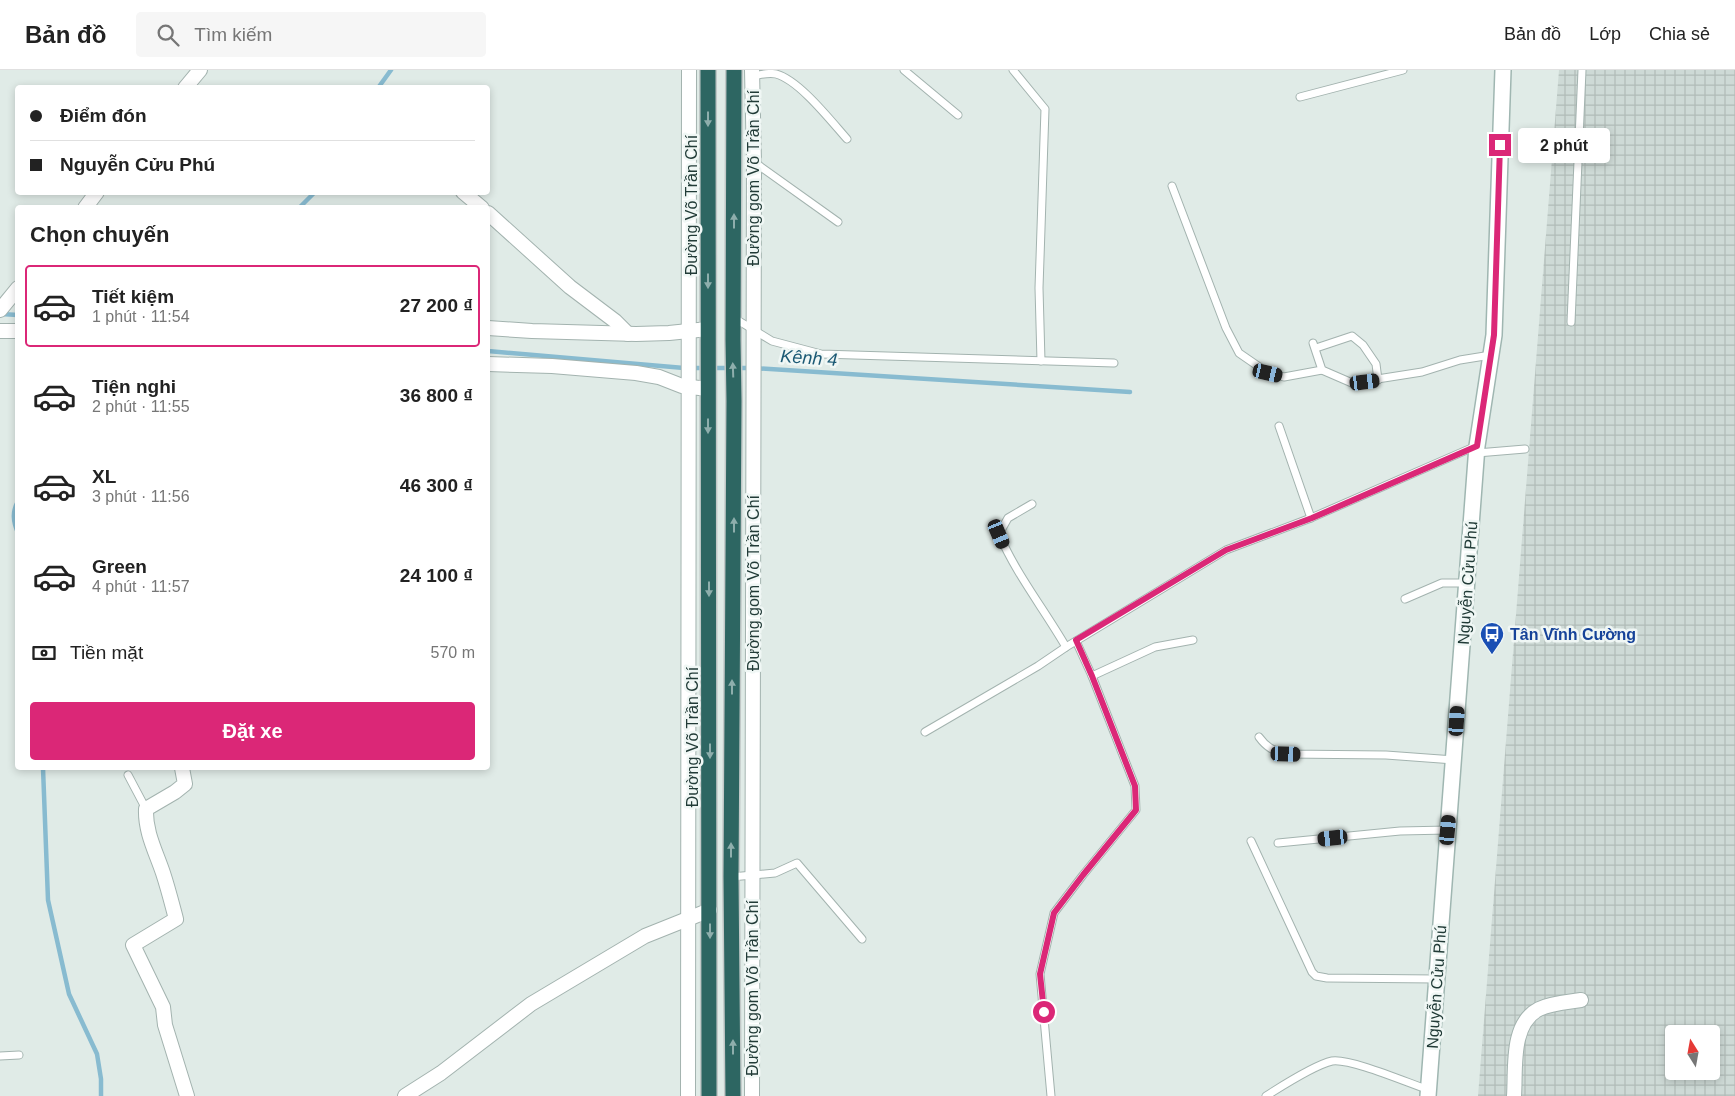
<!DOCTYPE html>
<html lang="vi">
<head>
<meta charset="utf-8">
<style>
	body { margin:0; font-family:Helvetica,sans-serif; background:#f6f6f6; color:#222; height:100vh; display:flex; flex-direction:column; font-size:19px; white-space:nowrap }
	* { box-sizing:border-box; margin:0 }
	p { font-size:16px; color:#767676 }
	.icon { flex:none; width:28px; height:28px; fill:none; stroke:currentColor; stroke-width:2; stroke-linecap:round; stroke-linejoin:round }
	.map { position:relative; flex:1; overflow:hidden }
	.side { position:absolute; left:15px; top:135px; width:475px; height:565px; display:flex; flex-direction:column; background:#fff; border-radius:5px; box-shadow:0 2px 8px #0003 }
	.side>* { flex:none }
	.guide { position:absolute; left:15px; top:15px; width:475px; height:110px; border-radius:5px; box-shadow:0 2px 8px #0003; display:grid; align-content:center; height:110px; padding:0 15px; background:#fff }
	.needle { width:32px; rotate:349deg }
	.fabs { position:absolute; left:1665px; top:955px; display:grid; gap:10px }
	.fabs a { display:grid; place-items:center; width:55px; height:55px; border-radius:5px; background:#fff; box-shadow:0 2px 8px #0003; font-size:25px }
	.end { position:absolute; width:22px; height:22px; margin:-11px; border:6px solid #db2777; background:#fff; box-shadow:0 0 0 2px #fff }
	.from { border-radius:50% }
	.bubble { position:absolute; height:35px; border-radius:5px; background:#fff; box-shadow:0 2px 8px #0003; font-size:16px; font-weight:800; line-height:35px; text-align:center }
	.car { position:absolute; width:15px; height:30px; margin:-15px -8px; border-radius:6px; box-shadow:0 0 4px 1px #0007; background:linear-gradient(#222 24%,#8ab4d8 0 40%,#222 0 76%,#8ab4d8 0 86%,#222 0) }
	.guide b { display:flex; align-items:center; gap:18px; height:48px; font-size:19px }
	.guide b+b { border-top:1px solid #e0e0e0 }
	.guide i { width:12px; height:12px; background:#222 }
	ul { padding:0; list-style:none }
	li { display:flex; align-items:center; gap:15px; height:82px; margin:0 10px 8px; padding:0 5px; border:2px solid transparent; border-radius:5px }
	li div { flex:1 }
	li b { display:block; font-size:19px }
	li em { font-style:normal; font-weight:800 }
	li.current { border-color:#db2777 }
	li>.icon { width:45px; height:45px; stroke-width:1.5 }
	h2 { padding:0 15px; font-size:22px; line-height:60px }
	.pay { display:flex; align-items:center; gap:12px; height:55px; padding:0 15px; font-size:19px }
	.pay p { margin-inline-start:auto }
	.action { display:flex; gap:10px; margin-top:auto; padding:10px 15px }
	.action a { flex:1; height:58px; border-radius:5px; background:#db2777; color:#fff; font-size:20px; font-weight:800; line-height:58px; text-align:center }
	header { display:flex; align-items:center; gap:30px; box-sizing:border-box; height:70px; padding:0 25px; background:#fff; border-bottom:1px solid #e0e0e0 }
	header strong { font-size:24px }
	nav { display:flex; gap:28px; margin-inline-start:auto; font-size:18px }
	.search { width:350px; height:45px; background:#f6f6f6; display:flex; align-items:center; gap:12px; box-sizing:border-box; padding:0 18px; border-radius:5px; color:#767676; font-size:19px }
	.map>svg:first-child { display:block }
	.industrial { fill:url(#industrial-grid); fill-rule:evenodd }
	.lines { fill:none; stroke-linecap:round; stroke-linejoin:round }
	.stream { stroke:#88bbd0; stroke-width:4.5 }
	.lane-casing { stroke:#a3b3af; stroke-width:9 }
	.street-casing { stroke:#a3b3af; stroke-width:16 }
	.secondary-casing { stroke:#9fb6b1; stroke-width:18 }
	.highway-casing { stroke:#c1c8c7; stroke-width:18 }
	.lane { stroke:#fff; stroke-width:7 }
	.street { stroke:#fff; stroke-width:14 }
	.secondary { stroke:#fff; stroke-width:15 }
	.highway { stroke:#2d6662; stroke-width:15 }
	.oneway { fill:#8eaeac }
	.route { stroke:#db2777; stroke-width:6 }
	.labels { text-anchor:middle; stroke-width:5; stroke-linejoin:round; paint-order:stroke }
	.street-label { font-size:16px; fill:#213b37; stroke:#f0f7f5 }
	.transit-label { font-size:16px; font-weight:bold; fill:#164399; stroke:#f0f7f5; text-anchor:start }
	.water-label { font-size:18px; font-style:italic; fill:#1c5a75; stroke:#f0f7f5 }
</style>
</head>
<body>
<header>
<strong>Bản đồ</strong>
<div class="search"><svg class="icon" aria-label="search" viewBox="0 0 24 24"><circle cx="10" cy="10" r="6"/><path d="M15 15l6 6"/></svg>Tìm kiếm</div>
<nav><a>Bản đồ</a><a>Lớp</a><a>Chia sẻ</a></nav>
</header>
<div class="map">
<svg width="1735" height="1026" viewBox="0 0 1735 1026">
	<defs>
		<pattern id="industrial-grid" width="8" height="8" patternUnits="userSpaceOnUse" patternTransform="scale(1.25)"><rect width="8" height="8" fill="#cedad6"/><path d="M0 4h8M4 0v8" fill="none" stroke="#b1bcb8"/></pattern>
	</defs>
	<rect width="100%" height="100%" fill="#e0ebe7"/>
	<path class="industrial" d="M1559 0H1735V1026H1478ZM1674 964H1711V1001H1674Z"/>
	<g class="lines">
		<g class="stream">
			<polyline points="378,18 391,0"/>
			<polyline points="299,138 315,122"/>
			<polyline points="1,244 18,245"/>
			<polyline points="488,281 684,298 753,298 1130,322"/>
			<path d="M18 431C12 442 13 451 18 463"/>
			<polyline points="43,698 48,830 69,924 97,984 101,1009 101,1026"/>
		</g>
		<g class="lane-casing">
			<g id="lane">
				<polyline points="904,0 958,45"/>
				<polyline points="1013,0 1045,39 1039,218 1041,291"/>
				<path d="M752 6C760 5 768 2 776 4 799 10 831 51 847 69"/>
				<polyline points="1300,27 1403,0"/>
				<polyline points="754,92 838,152"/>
				<polyline points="1172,116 1226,258 1239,283 1268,303 1284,307 1322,300"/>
				<polyline points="734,248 772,271 821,284 1114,293"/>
				<polyline points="1571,252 1582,0"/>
				<polyline points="1313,273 1322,300 1352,313 1422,302 1460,290 1491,285"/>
				<polyline points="1316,278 1352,266 1363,275 1376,294 1378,310"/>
				<polyline points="1279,356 1311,448"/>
				<polyline points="1477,383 1525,379"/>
				<path d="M1032 434 1008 448 999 464C1016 504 1044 539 1066 577"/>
				<polyline points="1405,529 1442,513 1467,513"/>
				<polyline points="1092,606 1155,577 1193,570"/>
				<polyline points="925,662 1038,596 1066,577 1226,480 1311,448 1476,376"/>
				<path d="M1259 667C1267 678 1274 681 1286 684L1386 685 1454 690"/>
				<polyline points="128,705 146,739"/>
				<polyline points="1251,771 1312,902 1316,906 1327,908 1436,909"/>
				<polyline points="1278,773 1400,761 1448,760"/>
				<polyline points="731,807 775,803 797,793 862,869"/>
				<polyline points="0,986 19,985"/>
				<polyline points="1051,1026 1040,904 1054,843 1083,805 1136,740 1135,716 1092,606 1076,571"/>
				<path d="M1266 1026C1282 1016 1314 995 1332 991 1350 988 1408 1013 1429 1020"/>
			</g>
		</g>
		<g class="street-casing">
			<g id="street">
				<polyline points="185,18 200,0"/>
				<polyline points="463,122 482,138"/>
				<polyline points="85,138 97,122"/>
				<polyline points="488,143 570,217 615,251 628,264"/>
				<polyline points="0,240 18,218"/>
				<polyline points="488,258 532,261 636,264 669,263 708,259"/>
				<polyline points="0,261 18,261"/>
				<polyline points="488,294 552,296 636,303 659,307 682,316 708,319"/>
				<path d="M182 698 185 714 175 722 146 739C145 762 156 782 163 803 168 818 172 834 176 849L133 875 163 937 165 955 187 1026"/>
				<polyline points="405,1026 441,1003 531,934 645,866 710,840"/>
				<polyline points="688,1026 689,0"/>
				<polyline points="752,1026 754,92 752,0"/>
				<path d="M1514 1026C1516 999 1510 954 1539 939 1551 933 1568 932 1581 930"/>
			</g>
		</g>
		<g class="secondary-casing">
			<polyline id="secondary" points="1428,1026 1477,376 1494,265 1503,0"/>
		</g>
		<g class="highway-casing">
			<g id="highway">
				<polyline points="708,0 709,1026"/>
				<polyline points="733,1026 731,807 734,331 733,270 734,0"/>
			</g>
		</g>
		<use href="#lane" class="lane"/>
		<use href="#street" class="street"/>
		<use href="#secondary" class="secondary"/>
		<use href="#highway" class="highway"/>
	</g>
	<defs><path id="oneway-solid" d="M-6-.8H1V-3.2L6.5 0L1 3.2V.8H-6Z" transform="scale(1.25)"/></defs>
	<g class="oneway">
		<use href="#oneway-solid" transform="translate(708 49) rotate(90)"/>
		<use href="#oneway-solid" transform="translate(734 151) rotate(-90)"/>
		<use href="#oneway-solid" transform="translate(708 211) rotate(90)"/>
		<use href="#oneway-solid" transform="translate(733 300) rotate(-92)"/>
		<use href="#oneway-solid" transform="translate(708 356) rotate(90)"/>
		<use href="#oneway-solid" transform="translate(734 455) rotate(-90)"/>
		<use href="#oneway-solid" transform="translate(709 519) rotate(90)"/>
		<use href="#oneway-solid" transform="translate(732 617) rotate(-90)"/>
		<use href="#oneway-solid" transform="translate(710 681) rotate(90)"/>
		<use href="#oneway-solid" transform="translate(731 780) rotate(-90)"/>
		<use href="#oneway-solid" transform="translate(710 861) rotate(90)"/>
		<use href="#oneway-solid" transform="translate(733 977) rotate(-90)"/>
	</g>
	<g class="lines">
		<polyline class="route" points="1044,942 1040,904 1054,843 1083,805 1136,740 1135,716 1092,606 1076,570 1226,480 1312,448 1477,376 1494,265 1500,75"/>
	</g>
	<defs>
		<g id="bus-pin" transform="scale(1.25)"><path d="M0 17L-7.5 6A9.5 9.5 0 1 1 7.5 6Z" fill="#1a4fb4" stroke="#f0f7f5"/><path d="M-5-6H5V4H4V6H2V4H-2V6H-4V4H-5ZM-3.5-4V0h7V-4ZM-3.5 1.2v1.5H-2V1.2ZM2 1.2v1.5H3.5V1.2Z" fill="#fff"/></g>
	</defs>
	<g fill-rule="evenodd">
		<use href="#bus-pin" x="1492" y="564"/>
	</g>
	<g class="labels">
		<g class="street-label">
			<text transform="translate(753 108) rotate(-90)" y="6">Đường gom Võ Trần Chí</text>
			<text transform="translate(691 135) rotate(-90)" y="6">Đường Võ Trần Chí</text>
			<text transform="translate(753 513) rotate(-90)" y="6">Đường gom Võ Trần Chí</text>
			<text transform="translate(1467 513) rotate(-86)" y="6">Nguyễn Cửu Phú</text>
			<text transform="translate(692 667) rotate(-90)" y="6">Đường Võ Trần Chí</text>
			<text transform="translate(1436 917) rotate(-86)" y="6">Nguyễn Cửu Phú</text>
			<text transform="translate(752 918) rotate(-90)" y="6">Đường gom Võ Trần Chí</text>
		</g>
		<g class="transit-label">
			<text x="1510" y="570">Tân Vĩnh Cường</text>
		</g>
		<g class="water-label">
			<text transform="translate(809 288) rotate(4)" y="6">Kênh 4</text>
		</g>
	</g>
</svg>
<div class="fabs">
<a><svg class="needle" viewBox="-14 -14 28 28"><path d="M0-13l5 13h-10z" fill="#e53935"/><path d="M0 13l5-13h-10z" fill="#767676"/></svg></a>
</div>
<i class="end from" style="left:1044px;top:942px"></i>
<i class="end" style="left:1500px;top:75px"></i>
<div class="bubble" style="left:1518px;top:58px;width:92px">2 phút</div>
<i class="car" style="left:1268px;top:303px;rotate:103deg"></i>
<i class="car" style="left:1365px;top:312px;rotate:83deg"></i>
<i class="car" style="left:999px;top:464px;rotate:157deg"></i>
<i class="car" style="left:1457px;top:651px;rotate:4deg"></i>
<i class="car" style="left:1286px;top:684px;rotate:92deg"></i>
<i class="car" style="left:1448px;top:760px;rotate:5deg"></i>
<i class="car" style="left:1333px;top:768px;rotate:264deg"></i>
<div class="guide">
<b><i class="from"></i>Điểm đón</b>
<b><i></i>Nguyễn Cửu Phú</b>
</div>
<section class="side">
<h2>Chọn chuyến</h2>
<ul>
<li class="current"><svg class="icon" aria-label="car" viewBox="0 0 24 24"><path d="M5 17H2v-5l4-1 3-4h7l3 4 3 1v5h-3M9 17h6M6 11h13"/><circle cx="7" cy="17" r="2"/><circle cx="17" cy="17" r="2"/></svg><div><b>Tiết kiệm</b><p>1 phút · 11:54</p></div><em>27 200 ₫</em></li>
<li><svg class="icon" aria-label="car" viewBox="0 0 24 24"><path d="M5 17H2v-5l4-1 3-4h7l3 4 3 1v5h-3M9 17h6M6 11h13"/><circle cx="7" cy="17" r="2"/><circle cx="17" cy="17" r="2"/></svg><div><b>Tiện nghi</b><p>2 phút · 11:55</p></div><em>36 800 ₫</em></li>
<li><svg class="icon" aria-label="car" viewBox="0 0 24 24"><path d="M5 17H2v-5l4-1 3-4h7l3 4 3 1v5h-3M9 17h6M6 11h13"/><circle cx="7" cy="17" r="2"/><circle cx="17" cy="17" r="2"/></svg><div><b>XL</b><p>3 phút · 11:56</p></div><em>46 300 ₫</em></li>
<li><svg class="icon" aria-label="car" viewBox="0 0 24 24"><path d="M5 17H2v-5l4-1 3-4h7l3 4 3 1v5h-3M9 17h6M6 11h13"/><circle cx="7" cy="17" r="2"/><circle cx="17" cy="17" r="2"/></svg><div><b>Green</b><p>4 phút · 11:57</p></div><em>24 100 ₫</em></li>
</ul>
<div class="pay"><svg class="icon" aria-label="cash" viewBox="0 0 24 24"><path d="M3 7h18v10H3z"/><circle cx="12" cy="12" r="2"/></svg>Tiền mặt<p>570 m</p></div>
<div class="action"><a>Đặt xe</a></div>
</section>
</div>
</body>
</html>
